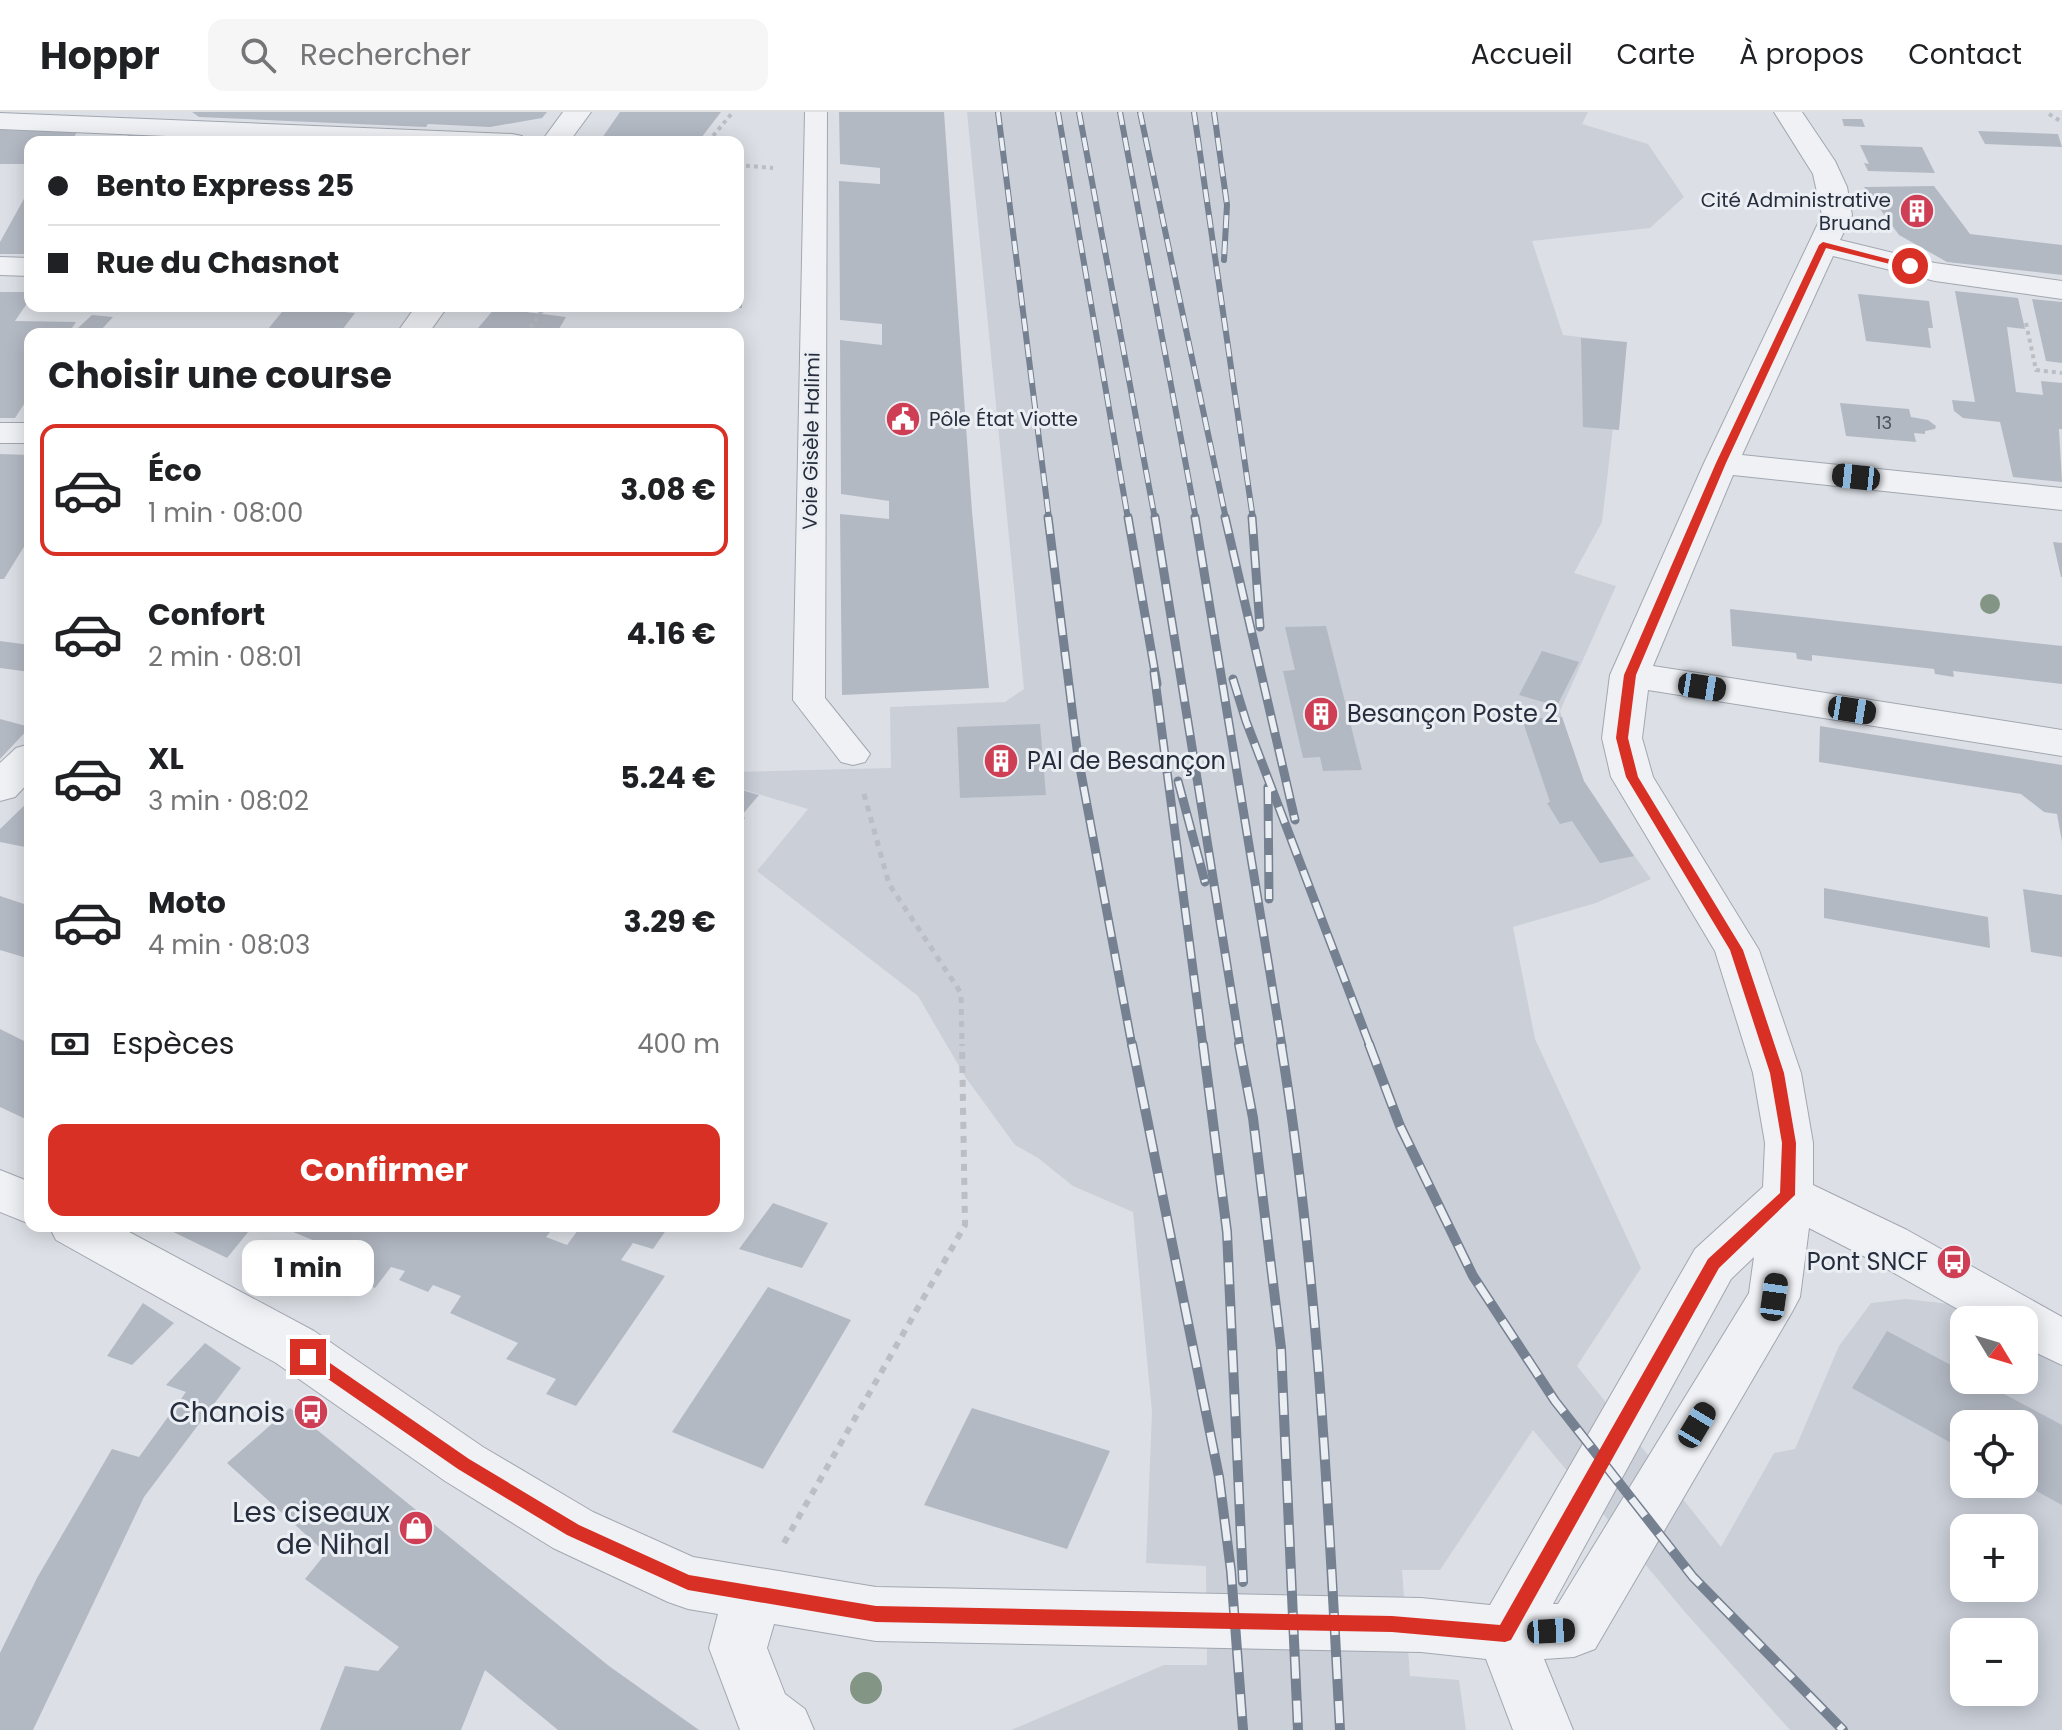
<!DOCTYPE html>
<html lang="fr">
<head>
<meta charset="utf-8">
<style>
	body { margin:0; font-family:Poppins,sans-serif; background:#f6f6f6; color:#202124; height:100vh; display:flex; flex-direction:column; font-size:30px; white-space:nowrap }
	* { box-sizing:border-box; margin:0 }
	p { font-size:26px; color:#757577 }
	.icon { flex:none; width:44px; height:44px; fill:none; stroke:currentColor; stroke-width:2; stroke-linecap:round; stroke-linejoin:round }
	.map { position:relative; flex:1; overflow:hidden }
	.drawer { position:absolute; left:24px; top:216px; width:720px; height:904px; display:flex; flex-direction:column; background:#fff; border-radius:16px; box-shadow:0 4px 20px #0003 }
	.drawer>* { flex:none }
	.hud { position:absolute; left:24px; top:24px; width:720px; height:176px; border-radius:16px; box-shadow:0 4px 20px #0003; display:grid; align-content:center; height:176px; padding:0 24px; background:#fff }
	.needle { width:52px; rotate:128deg }
	.buttons { position:absolute; left:1950px; top:1194px; display:grid; gap:16px }
	.buttons a { display:grid; place-items:center; width:88px; height:88px; border-radius:16px; background:#fff; box-shadow:0 4px 20px #0003; font-size:40px }
	.end { position:absolute; width:36px; height:36px; margin:-18px; border:10px solid #d93025; background:#fff; box-shadow:0 0 0 4px #fff }
	.from { border-radius:50% }
	.bubble { position:absolute; height:56px; border-radius:16px; background:#fff; box-shadow:0 4px 20px #0003; font-size:26px; font-weight:700; line-height:56px; text-align:center }
	.car { position:absolute; width:24px; height:48px; margin:-24px -12px; border-radius:10px; box-shadow:0 0 6px 2px #0007; background:linear-gradient(#222 24%,#8ab4d8 0 40%,#222 0 76%,#8ab4d8 0 86%,#222 0) }
	.hud b { display:flex; align-items:center; gap:28px; height:76px; font-size:30px }
	.hud b+b { border-top:2px solid #e0e0e0 }
	.hud i { width:20px; height:20px; background:#202124 }
	ul { padding:0; list-style:none }
	li { display:flex; align-items:center; gap:24px; height:132px; margin:0 16px 12px; padding:0 8px; border:4px solid transparent; border-radius:16px }
	li div { flex:1 }
	li b { display:block; font-size:30px }
	li em { font-style:normal; font-weight:700 }
	li.selected { border-color:#d93025 }
	li>.icon { width:72px; height:72px; stroke-width:1.5 }
	h2 { padding:0 24px; font-size:36px; line-height:96px }
	.pay { display:flex; align-items:center; gap:20px; height:88px; padding:0 24px; font-size:30px }
	.pay p { margin-inline-start:auto }
	.primary-button { display:flex; gap:16px; margin-top:auto; padding:16px 24px }
	.primary-button a { flex:1; height:92px; border-radius:16px; background:#d93025; color:#fff; font-size:32px; font-weight:700; line-height:92px; text-align:center }
	header { display:flex; align-items:center; gap:48px; box-sizing:border-box; height:112px; padding:0 40px; background:#fff; border-bottom:2px solid #e0e0e0 }
	header strong { font-size:38px }
	nav { display:flex; gap:44px; margin-inline-start:auto; font-size:28px }
	.search { width:560px; height:72px; background:#f6f6f6; display:flex; align-items:center; gap:20px; box-sizing:border-box; padding:0 28px; border-radius:16px; color:#757577; font-size:30px }
	.map>svg:first-child { display:block }
	.built { fill:#cacfd8; fill-rule:evenodd }
	.building { fill:#b3b9c3 }
	.lines { fill:none; stroke-linecap:round; stroke-linejoin:round }
	.pedestrian-casing { stroke:#a2a7b0; stroke-width:2 }
	.minor-casing { stroke:#a2a7b0; stroke-width:2 }
	.path-far2 { stroke:#bbbec5; stroke-width:4; stroke-dasharray:4 4; stroke-linecap:butt }
	.path-far1 { stroke:#bbbec5; stroke-width:5; stroke-dasharray:6 6; stroke-linecap:butt }
	.path { stroke:#bbbec5; stroke-width:6; stroke-dasharray:7 7; stroke-linecap:butt }
	.pedestrian { fill:#eff1f5; fill-rule:evenodd }
	.minor { fill:#eff1f5; fill-rule:evenodd }
	.rail-far2-casing { stroke:#758090; stroke-width:6 }
	.rail-far1-casing { stroke:#758090; stroke-width:9 }
	.rail-casing { stroke:#758090; stroke-width:10 }
	.rail-far2 { stroke:#ebeff4; stroke-width:4; stroke-dasharray:13; stroke-linecap:butt }
	.rail-far1 { stroke:#ebeff4; stroke-width:6; stroke-dasharray:17; stroke-linecap:butt }
	.rail { stroke:#ebeff4; stroke-width:7; stroke-dasharray:22; stroke-linecap:butt }
	.tree { fill:#839584 }
	.route { fill:#d93025 }
	.labels { text-anchor:middle; stroke-width:6; stroke-linejoin:round; paint-order:stroke }
	.far-number-label { font-size:18px; fill:#49515e }
	.far-poi-label { font-size:20px; fill:#262e3d; stroke:#ebeff4; text-anchor:end }
	.far-street-label { font-size:20px; fill:#262e3d; stroke:#ebeff4 }
	.poi-label { font-size:24px; fill:#262e3d; stroke:#ebeff4; text-anchor:start }
	.near-poi-label { font-size:28px; fill:#262e3d; stroke:#ebeff4; text-anchor:end }
</style>
</head>
<body>
<header>
<strong>Hoppr</strong>
<div class="search"><svg class="icon" aria-label="search" viewBox="0 0 24 24"><circle cx="10" cy="10" r="6"/><path d="M15 15l6 6"/></svg>Rechercher</div>
<nav><a>Accueil</a><a>Carte</a><a>À propos</a><a>Contact</a></nav>
</header>
<div class="map">
<svg width="2062" height="1618" viewBox="0 0 2062 1618">
	<rect width="100%" height="100%" fill="#dce0e6"/>
	<path class="built" d="M967 0H1588L1582 12 1648 32 1684 85 1650 116 1532 129 1563 223 1623 230 1602 410 1574 461 1616 474 1560 599 1585 674 1651 767 1596 791 1513 815 1535 927 1641 1156 1577 1254 1721 1435 1774 1341 1795 1337 1839 1234 1871 1191 1906 1187 1958 1193 1984 1208H1964V1268H2024V1231L2062 1253V1618H1790L1685 1500 1533 1318 1440 1458H1402L1410 1564 1459 1568 1466 1618H1011L1164 1553H1207L1206 1454 1146 1451 1152 1300 1133 1100 1073 1074 1038 1046 1015 1033 966 966 918 884 757 759 808 697 738 676V660L891 656 890 595 1005 590 1024 577ZM1964 1312H2024V1372H1964ZM1964 1416H2024V1476H1964ZM1964 1520H2024V1580H1964Z"/>
	<g class="building">
		<polygon points="192,0 547,0 542,6 490,15 428,12 426,15 199,5"/>
		<polygon points="620,0 721,0 698,30 602,26"/>
		<polygon points="839,0 944,0 972,400 989,576 842,583 840,402 889,407 889,389 841,382 840,228 882,233 882,212 840,208 839,69 880,72 880,56 840,52"/>
		<polygon points="1842,7 1862,7 1865,15 1844,14"/>
		<polygon points="0,18 6,18 77,20 71,30 30,30 30,52 0,52"/>
		<polygon points="1978,19 2058,22 2062,35 1985,32"/>
		<polygon points="128,23 158,24 155,30 122,30"/>
		<polygon points="192,26 235,27 235,30 190,30"/>
		<polygon points="1860,33 1922,35 1935,61 1868,59 1864,51 1869,52"/>
		<polygon points="1934,74 1970,122 2062,133 2062,163 1947,150 1899,123 1864,75"/>
		<polygon points="30,76 30,142 0,142 0,130"/>
		<polygon points="738,154 743,155 742,196 738,196"/>
		<polygon points="1955,179 2018,186 2025,217 2007,215 2016,280 2043,283 2041,269 2062,271 2062,317 2059,317 2062,370 2013,365 2000,310 1963,306 1954,299 1952,288 1975,290"/>
		<polygon points="0,180 30,180 30,187 15,209 76,210 68,222 30,222 30,283 15,306 0,306"/>
		<polygon points="1858,182 1929,189 1933,216 1928,216 1931,236 1866,229"/>
		<polygon points="2032,187 2062,190 2062,251 2046,249"/>
		<polygon points="286,195 292,195 355,201 339,222 264,222"/>
		<polygon points="495,196 566,205 556,222 473,222"/>
		<polygon points="92,203 113,205 101,218 77,217"/>
		<polygon points="1581,226 1627,230 1619,318 1583,315"/>
		<polygon points="1840,291 1909,297 1911,305 1928,308 1936,314 1935,317 1925,319 1925,322 1914,321 1916,330 1846,324"/>
		<polygon points="0,342 30,343 30,425 4,467 0,467"/>
		<polygon points="2053,430 2062,431 2062,465 2061,465"/>
		<polygon points="1730,497 2062,534 2062,572 1953,559 1954,565 1935,562 1934,557 1812,543 1812,549 1797,547 1796,541 1732,534"/>
		<polygon points="1326,514 1362,658 1323,659 1320,645 1303,646 1283,559 1295,558 1285,515"/>
		<polygon points="0,529 30,533 30,560 0,556"/>
		<polygon points="1542,539 1579,550 1557,594 1519,583"/>
		<polygon points="1562,605 1584,669 1634,744 1600,751 1572,709 1560,712 1547,691 1550,690 1522,607"/>
		<polygon points="0,607 30,615 0,647"/>
		<polygon points="1040,612 1046,683 960,686 957,615"/>
		<polygon points="1820,614 2062,653 2062,730 2057,702 2044,700 2021,682 1819,650"/>
		<polygon points="738,677 759,683 742,703 745,706 741,711 738,711"/>
		<polygon points="30,688 30,736 0,730 0,717"/>
		<polygon points="1824,776 1988,805 1990,836 1824,806"/>
		<polygon points="2023,777 2062,783 2062,845 2031,840"/>
		<polygon points="0,784 30,794 30,847 0,838"/>
		<polygon points="0,917 30,932 30,1009 0,995"/>
		<polygon points="773,1091 828,1111 802,1156 739,1137"/>
		<polygon points="161,1114 253,1114 227,1146"/>
		<polygon points="279,1114 538,1114 551,1119 546,1125 567,1133 581,1114 669,1114 653,1137 633,1131 621,1148 665,1164 576,1294 546,1282 556,1267 506,1247 518,1231 450,1201 461,1184 433,1173 428,1180 399,1168 405,1159 391,1155 375,1176 349,1165 352,1160 313,1144 322,1132"/>
		<polygon points="768,1175 851,1208 763,1357 672,1320"/>
		<polygon points="143,1191 174,1211 132,1253 107,1244"/>
		<polygon points="1887,1219 1964,1260 1964,1268 1978,1268 2062,1313 2062,1393 2024,1372 2024,1312 1964,1312 1964,1338 1852,1276"/>
		<polygon points="205,1231 241,1256 144,1385 33,1618 0,1618 0,1541 37,1466 112,1337 139,1345 186,1280 166,1273"/>
		<polygon points="290,1296 609,1554 699,1618 558,1618 485,1558 461,1618 320,1618 345,1554 378,1559 399,1535 305,1467 326,1441 227,1351"/>
		<polygon points="972,1296 1110,1339 1067,1437 924,1393"/>
	</g>
	<g class="lines">
		<g class="pedestrian-casing">
			<polygon id="pedestrian" points="805,0 827,0 825,586 870,642 865,650 853,653 841,650 793,588"/>
		</g>
		<g class="minor-casing">
			<g id="minor">
				<polygon points="563,0 591,0 569,30 541,30"/>
				<path d="M1774 0H1802L1835 49 1847 75 1852 103 1840 128 1935 151 2062 169V187L1935 169 1833 144 1742 343 2062 376V398L1733 363 1653 554 2062 618V644L1648 578 1642 626 1653 665 1759 838 1801 961 1813 1031V1073L1907 1118 2062 1205V1253L2024 1235V1208H1977L1871 1148 1809 1116 1800 1185 1792 1200 1595 1537 1574 1545 1544 1547 1573 1618H1513L1486 1547 1421 1540 876 1529 774 1512 767 1536 785 1582 805 1597 814 1618H740L709 1536 718 1502 688 1497 668 1490 553 1436 445 1369 276 1251 56 1128 49 1114H118L314 1219 483 1335 593 1400 693 1445 876 1475 1421 1486 1490 1493 1695 1137 1763 1075 1765 1031 1753 961 1715 839 1611 665 1602 626 1610 563 1704 351 1822 103 1813 62ZM1754 1145 1749 1181 1558 1492H1553L1731 1167Z"/>
				<polygon points="0,1 512,22 522,24 526,30 307,30 0,17"/>
				<polygon points="0,145 30,146 30,164 0,163"/>
				<polygon points="416,194 448,194 428,222 396,222"/>
				<rect x="0" y="311" width="30" height="20"/>
				<polygon points="30,632 30,669 15,685 0,689 0,651 16,636"/>
				<polygon points="0,1058 30,1070 30,1112 0,1100"/>
			</g>
		</g>
		<g class="path-far2">
			<polyline points="2049,2 2062,10"/>
			<polyline points="708,30 733,0"/>
			<polyline points="738,53 773,56"/>
			<polyline points="477,195 486,194"/>
			<polyline points="2026,211 2036,258 2062,261"/>
			<polyline points="526,222 545,194"/>
		</g>
		<polyline class="path-far1" points="864,682 889,772 961,881 962,934"/>
		<polyline class="path" points="784,1431 965,1113 962,932"/>
		<use href="#pedestrian" class="pedestrian"/>
		<use href="#minor" class="minor"/>
		<g class="rail-far2-casing">
			<g id="rail-far2">
				<polyline points="998,0 1049,407"/>
				<polyline points="1058,0 1128,407"/>
				<polyline points="1079,0 1155,407"/>
				<polyline points="1120,0 1196,407"/>
				<polyline points="1140,0 1226,407"/>
				<polyline points="1194,0 1253,407"/>
				<polyline points="1214,0 1227,93 1224,148"/>
			</g>
		</g>
		<g class="rail-far1-casing">
			<g id="rail-far1">
				<polyline points="1048,405 1078,645 1132,934"/>
				<polyline points="1128,405 1157,572"/>
				<polyline points="1155,405 1240,934"/>
				<polyline points="1195,405 1282,934"/>
				<polyline points="1225,405 1295,708"/>
				<polyline points="1252,405 1260,515"/>
				<polyline points="1154,560 1203,934"/>
				<polyline points="1233,567 1246,609 1370,934"/>
				<polyline points="1178,669 1205,770"/>
				<polyline points="1268,675 1269,787"/>
			</g>
		</g>
		<g class="rail-casing">
			<g id="rail">
				<polyline points="1132,932 1219,1365 1231,1459 1243,1618"/>
				<polyline points="1203,932 1227,1120 1243,1470"/>
				<polyline points="1239,932 1253,1006 1281,1236 1298,1618"/>
				<path d="M1281 932C1318 1162 1328 1387 1340 1618"/>
				<polyline points="1369,932 1400,1014 1473,1164 1555,1289 1693,1465 1843,1618"/>
			</g>
		</g>
		<use href="#rail-far2" class="rail-far2"/>
		<use href="#rail-far1" class="rail-far1"/>
		<use href="#rail" class="rail"/>
	</g>
	<g class="tree">
		<circle cx="1990" cy="492" r="10"/>
		<circle cx="866" cy="1576" r="16"/>
	</g>
	<polygon class="route" points="1823,130 1915,154 1910,157 1826,136 1726,351 1636,563 1628,626 1638,665 1743,838 1784,961 1796,1031 1795,1083 1719,1156 1511,1528 1505,1530 1392,1520 876,1510 688,1478 567,1423 458,1357 302,1249 302,1240 314,1240 469,1347 579,1413 689,1463 876,1494 1392,1504 1500,1513 1708,1147 1780,1081 1782,1031 1770,961 1730,838 1626,665 1616,626 1624,563 1716,351 1819,133"/>
	<defs>
		<g id="building-disc" transform="scale(1.8)"><circle r="9.5" fill="#ce3e55" stroke="#ebeff4"/><path d="M-4-6H4V6H1V3H-1V6H-4ZM-2.5-4.3h1.7v1.8h-1.7ZM.8-4.3h1.7v1.8H.8ZM-2.5-1h1.7V.8h-1.7ZM.8-1h1.7V.8H.8Z" fill="#fff"/></g>
		<g id="civic-disc" transform="scale(1.8)"><circle r="9.5" fill="#ce3e55" stroke="#ebeff4"/><path d="M-.6-6.5H3V-4.5H.6V-3L4-1V1h2V6H-6V1h2V-1L-.6-3ZM-1.2 2.5V6h2.4V2.5Z" fill="#fff"/></g>
		<g id="bus-disc" transform="scale(1.8)"><circle r="9.5" fill="#ce3e55" stroke="#ebeff4"/><path d="M-5-6H5V4H4V6H2V4H-2V6H-4V4H-5ZM-3.5-4V0h7V-4ZM-3.5 1.2v1.5H-2V1.2ZM2 1.2v1.5H3.5V1.2Z" fill="#fff"/></g>
		<g id="shop-disc" transform="scale(1.8)"><circle r="9.5" fill="#ce3e55" stroke="#ebeff4"/><path d="M-5-2.5h2.3a2.7 3.5 0 0 1 5.4 0H5L5.5 6h-11ZM-1.5-2.5h3a1.5 2.3 0 0 0-3 0Z" fill="#fff"/></g>
	</defs>
	<g fill-rule="evenodd">
		<use href="#building-disc" x="1917" y="99"/>
		<use href="#civic-disc" x="903" y="307"/>
		<use href="#building-disc" x="1321" y="602"/>
		<use href="#building-disc" x="1001" y="649"/>
		<use href="#bus-disc" x="1954" y="1150"/>
		<use href="#bus-disc" x="311" y="1300"/>
		<use href="#shop-disc" x="416" y="1416"/>
	</g>
	<g class="labels">
		<g class="far-number-label">
			<text x="1884" y="317">13</text>
		</g>
		<g class="far-poi-label">
			<text x="1891" y="95">Cité Administrative<tspan x="1891" dy="23">Bruand</tspan></text>
			<text x="929" y="314" text-anchor="start">Pôle État Viotte</text>
		</g>
		<g class="far-street-label">
			<text transform="translate(811 329) rotate(-89)" y="7">Voie Gisèle Halimi</text>
		</g>
		<g class="poi-label">
			<text x="1347" y="610">Besançon Poste 2</text>
			<text x="1027" y="657">PAI de Besançon</text>
			<text x="1928" y="1158" text-anchor="end">Pont SNCF</text>
		</g>
		<g class="near-poi-label">
			<text x="285" y="1310">Chanois</text>
			<text x="390" y="1410">Les ciseaux<tspan x="390" dy="32">de Nihal</tspan></text>
		</g>
	</g>
</svg>
<div class="buttons">
<a><svg class="needle" viewBox="-14 -14 28 28"><path d="M0-13l5 13h-10z" fill="#e53935"/><path d="M0 13l5-13h-10z" fill="#757577"/></svg></a>
<a><svg class="icon" aria-label="locate" viewBox="0 0 24 24"><circle cx="12" cy="12" r="6"/><path d="M12 2v4M12 18v4M2 12h4M18 12h4"/></svg></a>
<a>+</a>
<a>−</a>
</div>
<i class="end from" style="left:1910px;top:154px"></i>
<i class="end" style="left:308px;top:1245px"></i>
<div class="bubble" style="left:242px;top:1128px;width:132px">1 min</div>
<i class="car" style="left:1856px;top:365px;rotate:276deg"></i>
<i class="car" style="left:1702px;top:575px;rotate:99deg"></i>
<i class="car" style="left:1852px;top:598px;rotate:99deg"></i>
<i class="car" style="left:1774px;top:1185px;rotate:8deg"></i>
<i class="car" style="left:1697px;top:1313px;rotate:31deg"></i>
<i class="car" style="left:1551px;top:1519px;rotate:87deg"></i>
<div class="hud">
<b><i class="from"></i>Bento Express 25</b>
<b><i></i>Rue du Chasnot</b>
</div>
<section class="drawer">
<h2>Choisir une course</h2>
<ul>
<li class="selected"><svg class="icon" aria-label="car" viewBox="0 0 24 24"><path d="M5 17H2v-5l4-1 3-4h7l3 4 3 1v5h-3M9 17h6M6 11h13"/><circle cx="7" cy="17" r="2"/><circle cx="17" cy="17" r="2"/></svg><div><b>Éco</b><p>1 min · 08:00</p></div><em>3.08 €</em></li>
<li><svg class="icon" aria-label="car" viewBox="0 0 24 24"><path d="M5 17H2v-5l4-1 3-4h7l3 4 3 1v5h-3M9 17h6M6 11h13"/><circle cx="7" cy="17" r="2"/><circle cx="17" cy="17" r="2"/></svg><div><b>Confort</b><p>2 min · 08:01</p></div><em>4.16 €</em></li>
<li><svg class="icon" aria-label="car" viewBox="0 0 24 24"><path d="M5 17H2v-5l4-1 3-4h7l3 4 3 1v5h-3M9 17h6M6 11h13"/><circle cx="7" cy="17" r="2"/><circle cx="17" cy="17" r="2"/></svg><div><b>XL</b><p>3 min · 08:02</p></div><em>5.24 €</em></li>
<li><svg class="icon" aria-label="car" viewBox="0 0 24 24"><path d="M5 17H2v-5l4-1 3-4h7l3 4 3 1v5h-3M9 17h6M6 11h13"/><circle cx="7" cy="17" r="2"/><circle cx="17" cy="17" r="2"/></svg><div><b>Moto</b><p>4 min · 08:03</p></div><em>3.29 €</em></li>
</ul>
<div class="pay"><svg class="icon" aria-label="cash" viewBox="0 0 24 24"><path d="M3 7h18v10H3z"/><circle cx="12" cy="12" r="2"/></svg>Espèces<p>400 m</p></div>
<div class="primary-button"><a>Confirmer</a></div>
</section>
</div>
</body>
</html>
